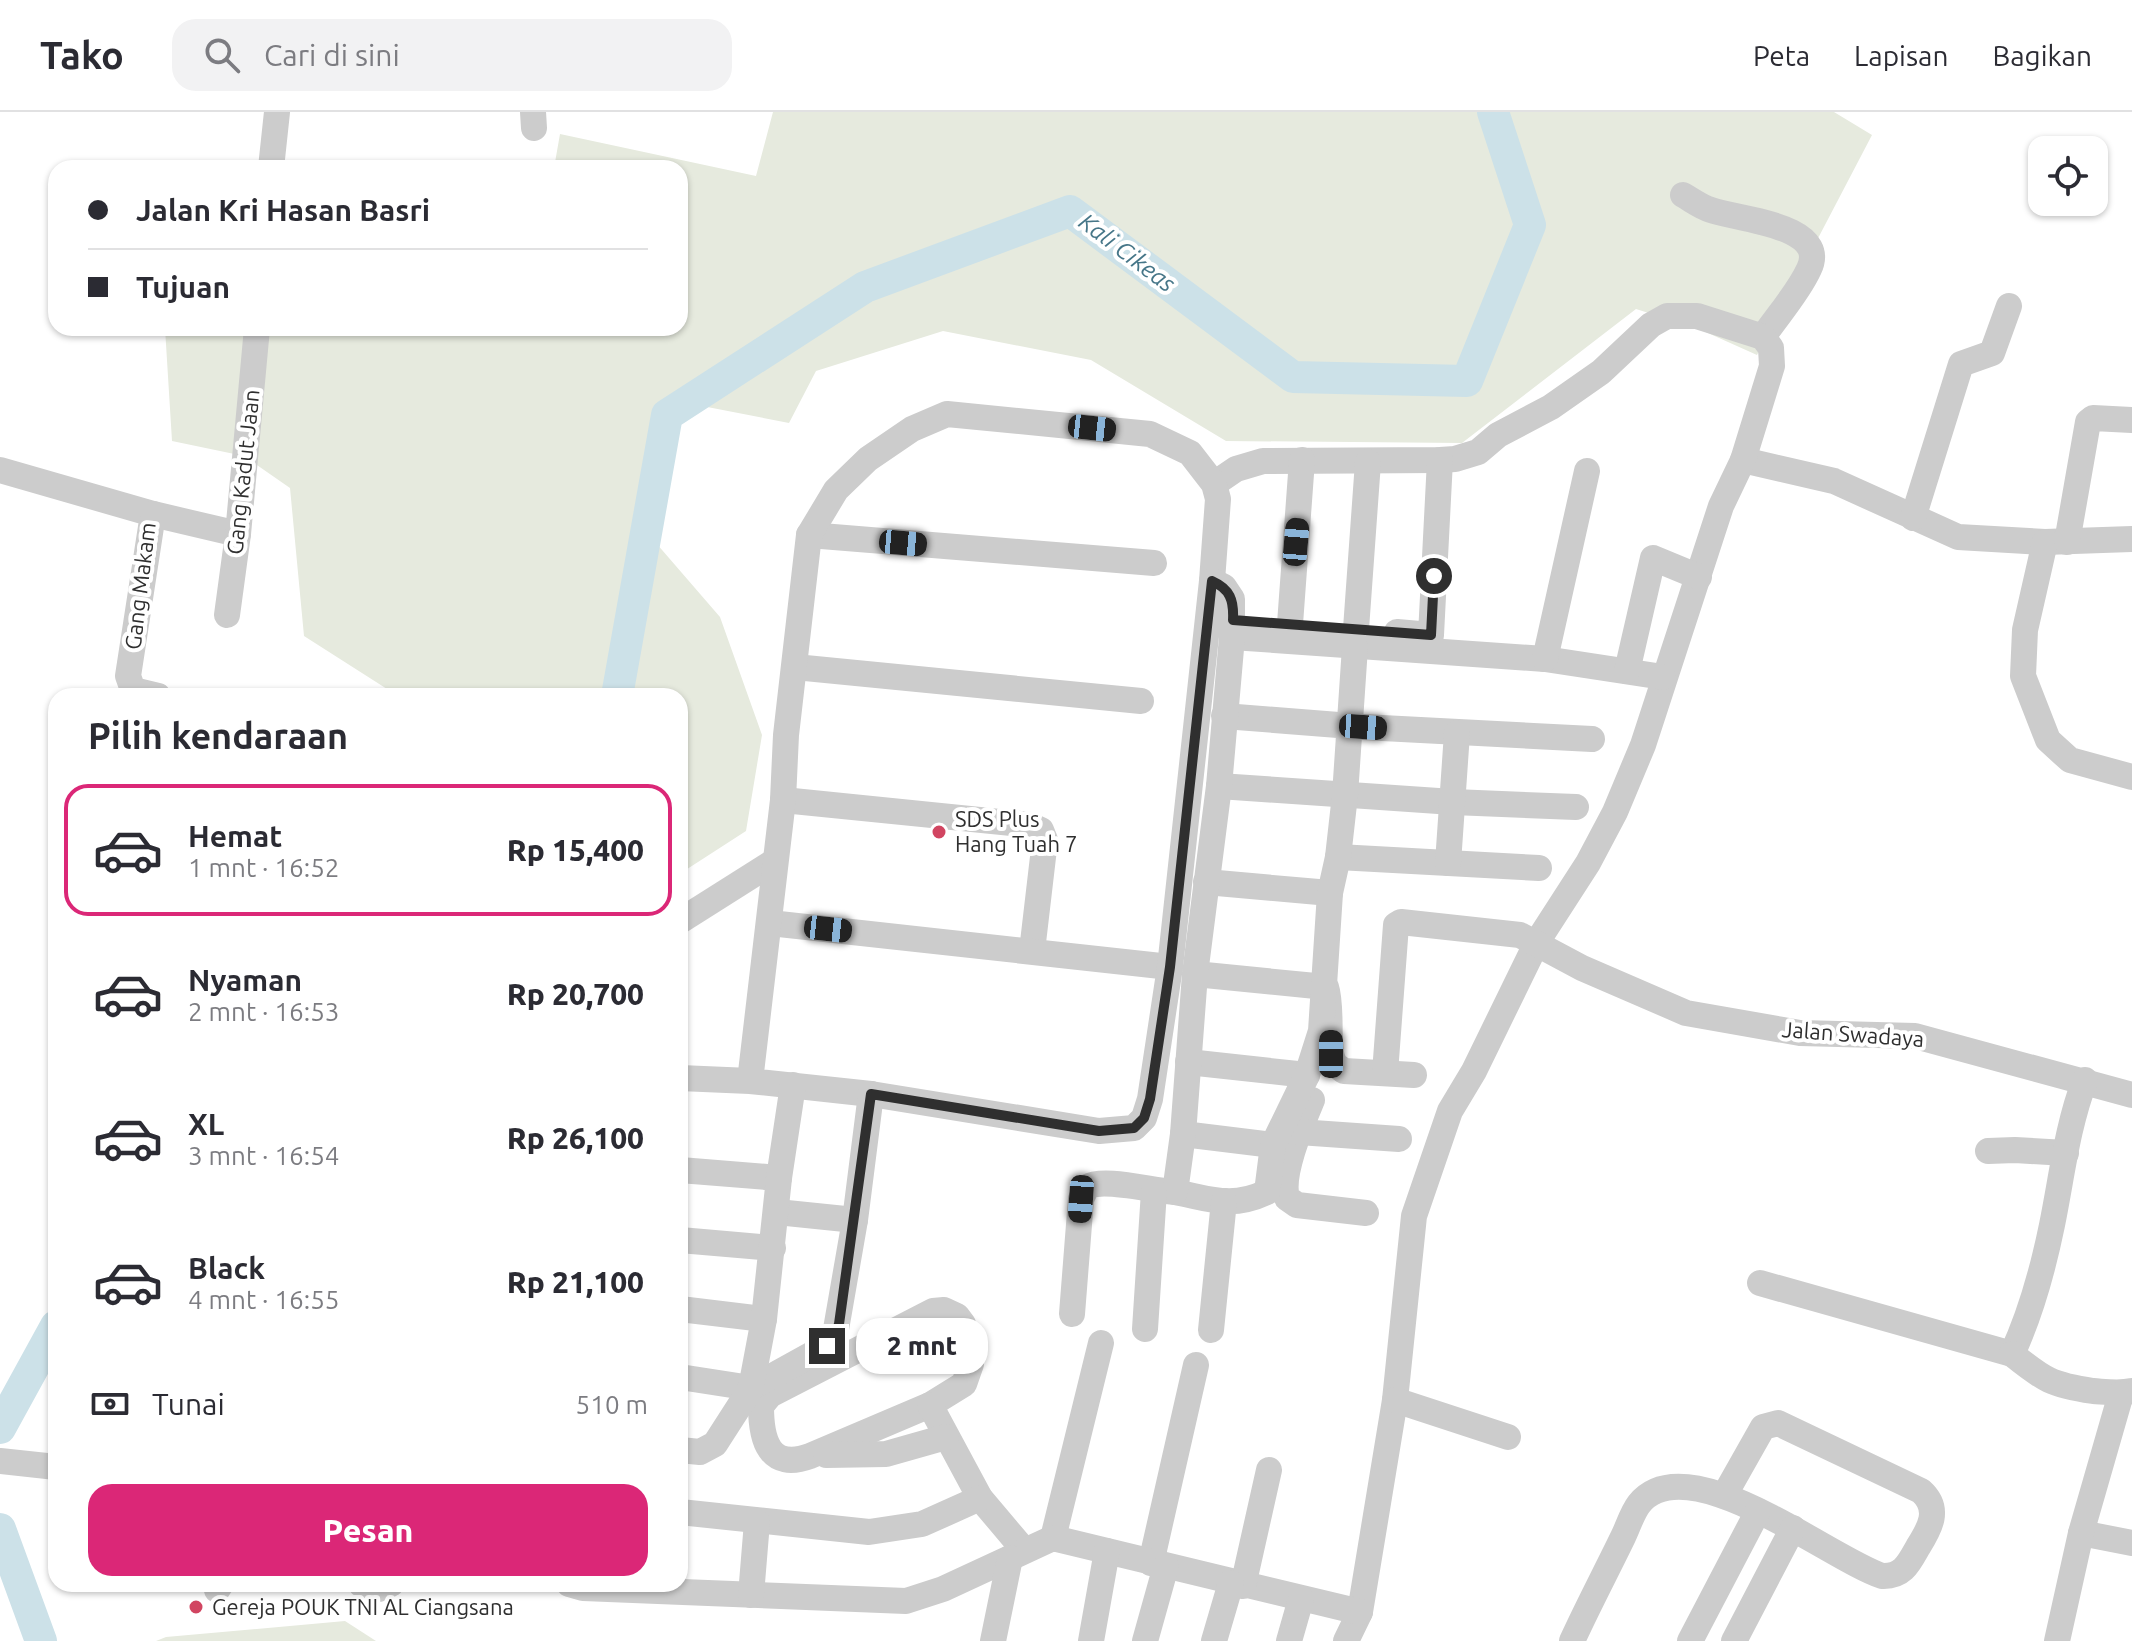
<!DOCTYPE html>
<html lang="id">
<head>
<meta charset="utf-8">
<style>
	body { margin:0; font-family:Ubuntu,sans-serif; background:#f2f2f3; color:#2b2b33; height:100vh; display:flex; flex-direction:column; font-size:30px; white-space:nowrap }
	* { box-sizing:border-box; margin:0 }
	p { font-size:26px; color:#7c7c81 }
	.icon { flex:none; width:44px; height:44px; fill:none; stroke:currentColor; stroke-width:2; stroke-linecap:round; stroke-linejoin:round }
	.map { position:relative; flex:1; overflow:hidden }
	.details { position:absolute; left:48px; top:576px; width:640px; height:904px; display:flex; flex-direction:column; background:#fff; border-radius:24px; box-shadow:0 2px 6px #0004 }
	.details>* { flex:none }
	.hud { position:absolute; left:48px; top:48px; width:640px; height:176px; border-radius:24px; box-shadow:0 2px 6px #0004; display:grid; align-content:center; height:176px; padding:0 40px; background:#fff }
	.tools { position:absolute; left:2028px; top:24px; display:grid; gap:16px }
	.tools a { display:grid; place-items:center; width:80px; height:80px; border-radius:16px; background:#fff; box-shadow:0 2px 6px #0004; font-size:40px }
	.end { position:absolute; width:36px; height:36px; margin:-18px; border:10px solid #2f2f2f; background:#fff; box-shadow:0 0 0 4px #fff }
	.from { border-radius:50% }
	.bubble { position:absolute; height:56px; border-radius:24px; background:#fff; box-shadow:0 2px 6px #0004; font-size:26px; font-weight:800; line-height:56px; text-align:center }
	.car { position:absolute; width:24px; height:48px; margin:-24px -12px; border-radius:10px; box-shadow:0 0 6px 2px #0007; background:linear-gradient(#222 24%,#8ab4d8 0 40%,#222 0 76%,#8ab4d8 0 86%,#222 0) }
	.hud b { display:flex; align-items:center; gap:28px; height:76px; font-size:30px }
	.hud b+b { border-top:2px solid #e1e1e2 }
	.hud i { width:20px; height:20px; background:#2b2b33 }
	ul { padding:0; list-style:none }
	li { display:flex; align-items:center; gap:24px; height:132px; margin:0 16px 12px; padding:0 24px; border:4px solid transparent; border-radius:24px }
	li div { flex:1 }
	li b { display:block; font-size:30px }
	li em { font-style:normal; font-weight:800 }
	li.current { border-color:#db2777 }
	li>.icon { width:72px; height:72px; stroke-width:1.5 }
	h2 { padding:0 40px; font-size:36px; line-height:96px }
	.pay { display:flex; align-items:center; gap:20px; height:88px; padding:0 40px; font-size:30px }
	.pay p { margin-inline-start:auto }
	.action { display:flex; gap:16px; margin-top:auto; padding:16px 40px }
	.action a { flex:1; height:92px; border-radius:24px; background:#db2777; color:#fff; font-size:32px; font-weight:800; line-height:92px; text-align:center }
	header { display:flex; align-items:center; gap:48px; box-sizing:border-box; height:112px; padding:0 40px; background:#fff; border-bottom:2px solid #e1e1e2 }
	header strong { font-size:38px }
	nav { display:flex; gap:44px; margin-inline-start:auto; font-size:28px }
	.search { width:560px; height:72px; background:#f2f2f3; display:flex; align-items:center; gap:20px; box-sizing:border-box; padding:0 28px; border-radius:24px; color:#7c7c81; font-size:30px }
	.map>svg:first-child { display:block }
	.green { fill:#e6eade }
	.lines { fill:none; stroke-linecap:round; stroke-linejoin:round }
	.river { stroke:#cce1e8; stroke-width:32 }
	.minor { stroke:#ccc; stroke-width:26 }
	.route { stroke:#2f2f2f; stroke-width:10 }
	.poi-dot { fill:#d14561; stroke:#fff; stroke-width:3 }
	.labels { text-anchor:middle; stroke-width:8; stroke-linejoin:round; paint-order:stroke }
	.street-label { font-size:22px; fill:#2f2f2f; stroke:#fff }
	.poi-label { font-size:22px; fill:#2f2f2f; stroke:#fff; text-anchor:start }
	.water-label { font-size:24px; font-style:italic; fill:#467688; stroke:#fff }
</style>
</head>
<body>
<header>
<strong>Tako</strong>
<div class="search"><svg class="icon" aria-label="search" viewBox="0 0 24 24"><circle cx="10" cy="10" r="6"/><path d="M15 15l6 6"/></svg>Cari di sini</div>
<nav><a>Peta</a><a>Lapisan</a><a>Bagikan</a></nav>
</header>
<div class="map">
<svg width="2132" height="1529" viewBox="0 0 2132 1529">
	<rect width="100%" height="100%" fill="#fff"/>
	<g class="green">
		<polygon points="773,0 1834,0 1872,23 1757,243 1699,217 1636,197 1462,331 1226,329 1091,248 943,219 816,259 789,311 666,287 637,409 720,505 762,623 746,719 681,761 680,584 398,584 304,524 290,376 244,344 172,329 165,216 680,216 680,56 554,56 560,22 756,64"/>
		<polygon points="345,1509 376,1529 156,1529 166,1525"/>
	</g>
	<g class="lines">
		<g class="river">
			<polyline points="617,584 667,303 865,175 1070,99 1293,265 1467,269 1530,113 1493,0"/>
			<polyline points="0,1316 56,1214"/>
			<polyline points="0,1417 41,1529"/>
		</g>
		<g class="minor">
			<polyline points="533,0 534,16"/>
			<polyline points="271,56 277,0"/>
			<path d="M1683 83C1692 88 1701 95 1711 98 1736 107 1830 113 1809 157 1798 181 1778 203 1763 225"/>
			<polyline points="1743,348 1834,369 1958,425 2045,430 2132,427"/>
			<polyline points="0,358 153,402 128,564 133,578 158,584"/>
			<polyline points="1214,372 1236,357 1263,349 1440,348 1455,347 1478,340 1498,323 1551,295 1601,260 1651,213 1667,204 1697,204 1763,225 1771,236 1772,254 1743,348 1721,394 1643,633 1615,700 1588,751 1537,830 1474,959 1450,999 1414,1104 1395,1288 1360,1500 1346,1529"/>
			<polyline points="153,402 238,422"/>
			<polyline points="1913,406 1961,252 1992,241 2009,194"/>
			<polyline points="809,423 1154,451"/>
			<polyline points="2045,430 2025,518 2023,564 2048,628 2070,648 2132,665"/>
			<polyline points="2067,430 2088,310 2093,306 2132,308"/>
			<polyline points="227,503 238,422 257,216"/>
			<polyline points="1290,512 1302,348"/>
			<polyline points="1356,517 1368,350"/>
			<polyline points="1397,520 1431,523 1440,348"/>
			<polyline points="1232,525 1545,547 1663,565"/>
			<polyline points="1545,547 1587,359"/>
			<polyline points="795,555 1141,589"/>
			<polyline points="1627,559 1653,446 1699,465"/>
			<polyline points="1224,604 1351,614"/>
			<polyline points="1363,615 1592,627"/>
			<polyline points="1219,674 1453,690 1576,695"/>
			<polyline points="783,688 1030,713 1041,718 1045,728 1032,839"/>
			<polyline points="1338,745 1539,756"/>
			<polyline points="1448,751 1457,621"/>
			<polyline points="1206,770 1330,781"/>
			<polyline points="680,809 775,749"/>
			<polyline points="770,811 1170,855"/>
			<path d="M1195 862 1326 875C1333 896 1326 937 1334 950 1336 954 1340 956 1344 959L1414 963"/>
			<polyline points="1188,950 1307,963"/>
			<polyline points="1385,961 1396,813 1401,810 1520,823 1582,856 1686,901 1800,921 1915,924 2132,983"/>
			<polyline points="680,966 750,969 871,982 1099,1019 1134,1016 1144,1006 1150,987 1170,855 1212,469 1218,387 1214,372 1190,341 1150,322 947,302 912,317 868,347 836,378 809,423 786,623 783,688 750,969"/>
			<path d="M1312 988C1302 1012 1280 1062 1287 1086L1297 1093 1366 1101"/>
			<polyline points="1299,1020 1399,1027"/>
			<polyline points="1183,1022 1273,1033"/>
			<polyline points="1988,1039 2015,1038 2066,1041"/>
			<polyline points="680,1058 779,1066"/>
			<path d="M1175 1080C1211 1087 1231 1097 1267 1080L1273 1033 1307 963 1321 919 1330 781 1338 745 1345 683 1355 535"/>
			<polyline points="777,1100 855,1108"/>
			<polyline points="680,1128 773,1136"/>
			<path d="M1760 1171 2012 1242C2031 1201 2043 1157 2052 1113 2062 1064 2067 1015 2085 968"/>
			<polyline points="680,1197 764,1207"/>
			<path d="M944 1198 957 1204 963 1212 971 1252 964 1272 930 1293 810 1344C769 1359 761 1328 761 1294L770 1283 933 1199Z"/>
			<path d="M1072 1202 1081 1087 1087 1075C1104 1065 1152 1079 1175 1080L1183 1022 1195 862 1219 674 1232 525V487L1224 475 1212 469"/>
			<polyline points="1145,1217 1154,1079"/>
			<polyline points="1211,1218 1224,1089"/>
			<path d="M2012 1242C2044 1268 2052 1273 2093 1279 2107 1280 2119 1282 2132 1279"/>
			<polyline points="680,1265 751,1276 827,1234 835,1223 855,1108 871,982"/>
			<polyline points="1395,1288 1508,1325"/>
			<polyline points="930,1293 980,1386 1024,1438"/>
			<polyline points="680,1338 700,1340 715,1332 751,1276 764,1207 779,1066 793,973"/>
			<polyline points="826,1343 886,1342 946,1325"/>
			<polyline points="0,1349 56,1355"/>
			<polyline points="680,1400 869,1420 922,1412 980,1386"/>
			<polyline points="2081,1421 2132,1431"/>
			<polyline points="1053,1426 1101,1231"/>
			<polyline points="1151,1451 1196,1253"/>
			<polyline points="361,1472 379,1477 391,1472"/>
			<polyline points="569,1472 583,1476 906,1489 943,1477 1053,1426 1360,1500"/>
			<polyline points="1243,1474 1269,1358"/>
			<polyline points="217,1478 221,1472"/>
			<polyline points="751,1483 757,1410"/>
			<polyline points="993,1529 1010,1446"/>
			<polyline points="1091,1529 1107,1439"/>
			<polyline points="1145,1529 1166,1454"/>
			<polyline points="1214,1529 1231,1471"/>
			<polyline points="1289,1529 1301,1487"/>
			<path d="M1572 1529C1588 1494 1606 1460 1623 1425 1628 1415 1632 1401 1639 1392 1687 1332 1830 1447 1882 1464 1903 1465 1909 1451 1918 1435 1930 1416 1941 1397 1921 1379L1778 1311 1763 1315 1724 1384"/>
			<polyline points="1690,1529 1758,1399"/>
			<polyline points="1734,1529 1793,1416"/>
			<polyline points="2057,1529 2081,1421 2121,1282"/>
		</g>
	</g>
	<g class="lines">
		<path class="route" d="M827 1234 835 1223 839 1212 871 982 1099 1019 1134 1016 1144 1006 1150 987 1170 855 1212 469C1230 477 1234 488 1233 508L1431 523 1434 464"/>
	</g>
	<g class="poi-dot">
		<circle cx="939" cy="720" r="8"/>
		<circle cx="196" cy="1495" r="8"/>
	</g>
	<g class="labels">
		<g class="street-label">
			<text transform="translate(243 360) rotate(-84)" y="8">Gang Kadut Jaan</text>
			<text transform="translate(140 474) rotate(-83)" y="8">Gang Makam</text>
			<text transform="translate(1853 922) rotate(4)" y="8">Jalan Swadaya</text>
		</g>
		<g class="poi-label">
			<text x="955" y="715">SDS Plus<tspan x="955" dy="25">Hang Tuah 7</tspan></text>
			<text x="212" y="1503">Gereja POUK TNI AL Ciangsana</text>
		</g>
		<g class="water-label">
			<text transform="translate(1127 141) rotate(37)" y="8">Kali Cikeas</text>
		</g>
	</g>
</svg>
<div class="tools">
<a><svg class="icon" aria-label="locate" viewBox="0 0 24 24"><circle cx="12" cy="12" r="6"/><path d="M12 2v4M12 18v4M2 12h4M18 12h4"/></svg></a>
</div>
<i class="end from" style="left:1434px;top:464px"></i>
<i class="end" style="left:827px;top:1234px"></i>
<div class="bubble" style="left:856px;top:1206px;width:132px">2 mnt</div>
<i class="car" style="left:1092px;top:316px;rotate:96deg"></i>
<i class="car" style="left:1296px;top:430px;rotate:5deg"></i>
<i class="car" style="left:903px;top:431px;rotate:95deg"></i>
<i class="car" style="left:1363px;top:615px;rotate:94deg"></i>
<i class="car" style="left:828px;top:817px;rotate:96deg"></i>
<i class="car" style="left:1331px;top:942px;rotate:0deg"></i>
<i class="car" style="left:1081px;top:1087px;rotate:184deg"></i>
<div class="hud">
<b><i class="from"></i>Jalan Kri Hasan Basri</b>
<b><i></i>Tujuan</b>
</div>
<section class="details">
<h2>Pilih kendaraan</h2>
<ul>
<li class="current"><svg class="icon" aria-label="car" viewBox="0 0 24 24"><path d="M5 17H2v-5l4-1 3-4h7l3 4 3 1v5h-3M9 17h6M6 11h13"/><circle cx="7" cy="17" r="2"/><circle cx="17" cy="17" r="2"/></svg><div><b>Hemat</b><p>1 mnt · 16:52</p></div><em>Rp 15,400</em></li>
<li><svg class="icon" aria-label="car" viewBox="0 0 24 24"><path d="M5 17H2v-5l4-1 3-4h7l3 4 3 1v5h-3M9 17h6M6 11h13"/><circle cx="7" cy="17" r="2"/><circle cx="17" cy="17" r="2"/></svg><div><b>Nyaman</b><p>2 mnt · 16:53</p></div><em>Rp 20,700</em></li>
<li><svg class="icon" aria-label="car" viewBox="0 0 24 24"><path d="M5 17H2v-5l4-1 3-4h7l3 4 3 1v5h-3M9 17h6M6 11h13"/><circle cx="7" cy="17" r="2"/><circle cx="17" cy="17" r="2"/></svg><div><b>XL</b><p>3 mnt · 16:54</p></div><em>Rp 26,100</em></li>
<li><svg class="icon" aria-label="car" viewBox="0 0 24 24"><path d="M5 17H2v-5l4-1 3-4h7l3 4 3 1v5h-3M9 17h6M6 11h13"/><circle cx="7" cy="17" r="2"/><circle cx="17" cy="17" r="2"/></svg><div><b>Black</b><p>4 mnt · 16:55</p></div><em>Rp 21,100</em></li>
</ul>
<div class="pay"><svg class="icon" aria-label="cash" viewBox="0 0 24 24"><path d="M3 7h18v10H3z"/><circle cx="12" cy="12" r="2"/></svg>Tunai<p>510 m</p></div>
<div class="action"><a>Pesan</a></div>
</section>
</div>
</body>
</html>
